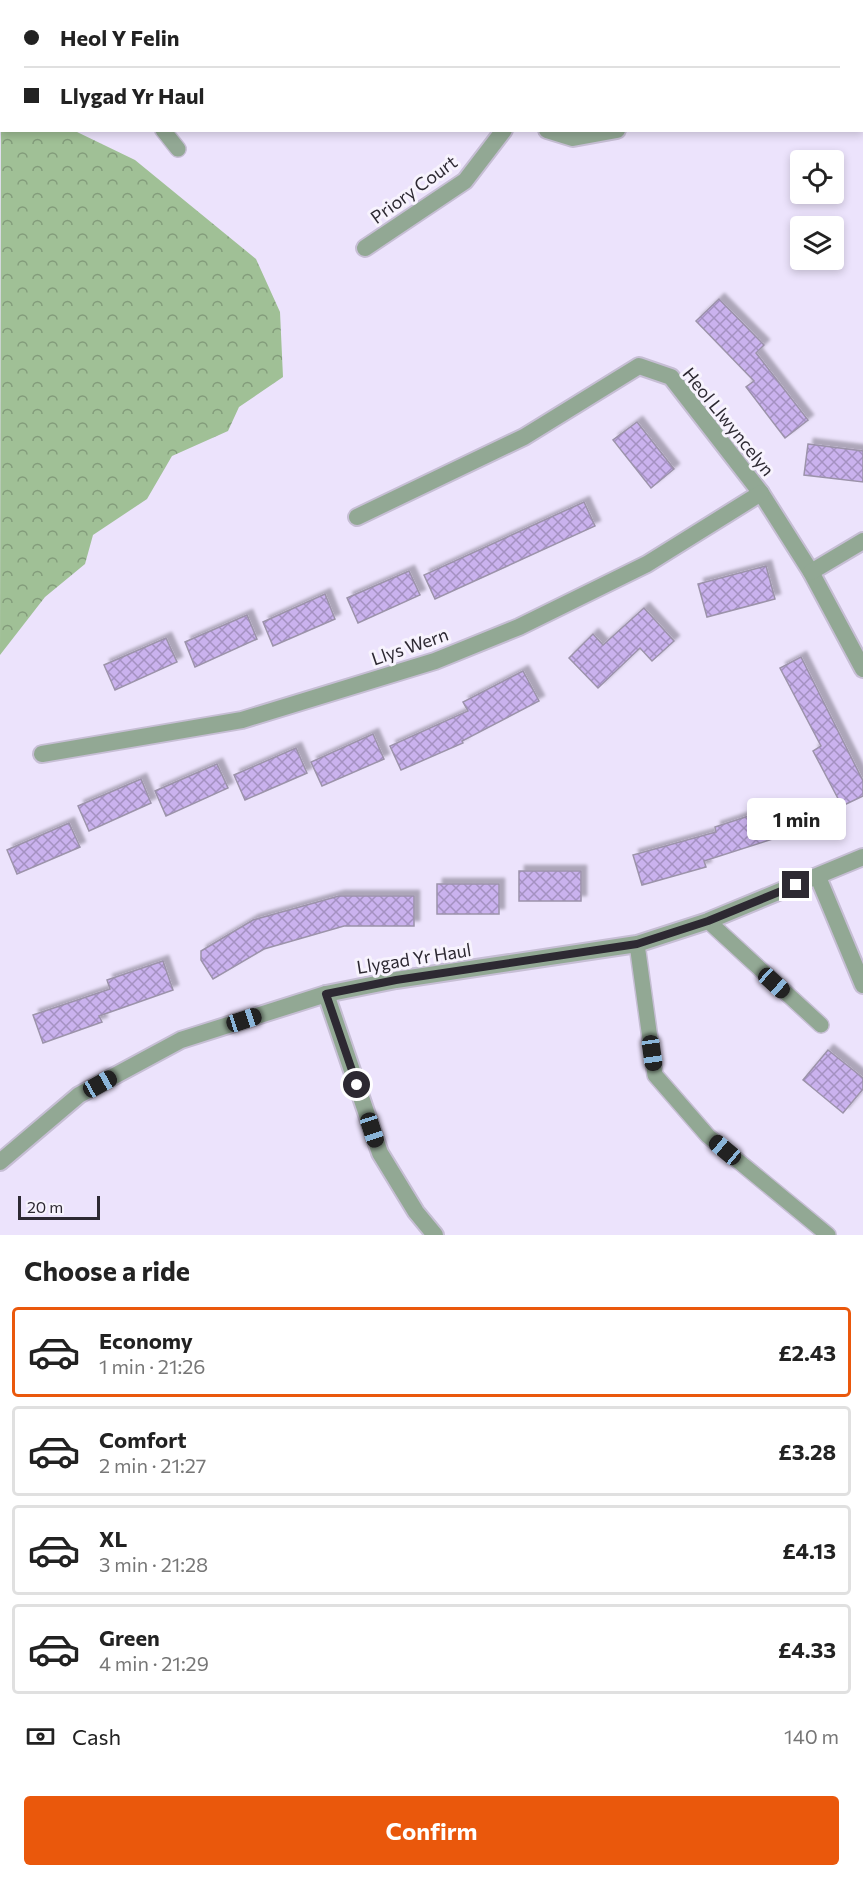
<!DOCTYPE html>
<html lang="en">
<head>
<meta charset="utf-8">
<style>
	body { margin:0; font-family:Commissioner,sans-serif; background:#f6f6f6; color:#222; height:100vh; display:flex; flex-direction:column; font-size:22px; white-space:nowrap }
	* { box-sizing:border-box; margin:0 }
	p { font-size:20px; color:#767676 }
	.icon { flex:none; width:33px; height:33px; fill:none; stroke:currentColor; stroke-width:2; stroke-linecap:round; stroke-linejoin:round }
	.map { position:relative; height:1235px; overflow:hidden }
	.panel { display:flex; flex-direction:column; background:#fff; flex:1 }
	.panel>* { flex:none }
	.top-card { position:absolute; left:0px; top:0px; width:864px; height:132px; box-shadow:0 3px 9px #0003; display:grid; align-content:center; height:132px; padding:0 24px; background:#fff }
	.controls { position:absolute; left:790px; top:150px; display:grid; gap:12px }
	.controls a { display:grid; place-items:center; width:54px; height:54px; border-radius:6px; background:#fff; box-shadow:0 3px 9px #0003; font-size:30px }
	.scale { position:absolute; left:18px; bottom:15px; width:82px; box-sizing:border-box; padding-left:6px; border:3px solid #2d2932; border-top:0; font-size:16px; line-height:21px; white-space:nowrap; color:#2d2932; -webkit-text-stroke:4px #f7f3fd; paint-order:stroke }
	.end { position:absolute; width:27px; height:27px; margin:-14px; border:8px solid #2d2932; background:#fff; box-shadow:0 0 0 3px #fff }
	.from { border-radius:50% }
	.bubble { position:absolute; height:42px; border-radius:6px; background:#fff; box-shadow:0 3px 9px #0003; font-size:20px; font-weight:700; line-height:42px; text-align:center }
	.car { position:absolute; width:18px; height:36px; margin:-18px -9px; border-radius:8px; box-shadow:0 0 4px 2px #0007; background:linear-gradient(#222 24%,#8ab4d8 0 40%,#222 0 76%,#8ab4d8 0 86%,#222 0) }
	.top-card b { display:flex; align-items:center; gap:21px; height:57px; font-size:22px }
	.top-card b+b { border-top:2px solid #e0e0e0 }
	.top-card i { width:15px; height:15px; background:#222 }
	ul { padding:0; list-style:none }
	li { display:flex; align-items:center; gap:18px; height:90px; margin:0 12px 9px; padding:0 12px; border:3px solid #e0e0e0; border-radius:6px }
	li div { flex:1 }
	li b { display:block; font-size:22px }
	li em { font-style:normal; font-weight:700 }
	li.selected { border-color:#ea580c }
	li>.icon { width:54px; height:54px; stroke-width:1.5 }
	h2 { padding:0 24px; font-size:27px; line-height:72px }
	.pay { display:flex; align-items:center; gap:15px; height:66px; padding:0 24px; font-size:22px }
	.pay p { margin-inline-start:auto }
	.primary-button { display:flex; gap:12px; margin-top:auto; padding:12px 24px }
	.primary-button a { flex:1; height:69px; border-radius:6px; background:#ea580c; color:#fff; font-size:24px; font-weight:700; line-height:69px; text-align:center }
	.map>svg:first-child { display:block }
	.park { fill:url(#park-crowns) }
	.building { fill:url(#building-cross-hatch); stroke:#9c93aa; stroke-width:1.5; filter:url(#shadow) }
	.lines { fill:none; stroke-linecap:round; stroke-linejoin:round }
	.service-casing { stroke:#c6bed4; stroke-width:18 }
	.minor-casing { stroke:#c6bed4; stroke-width:20 }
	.tertiary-casing { stroke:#c6bed4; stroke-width:20 }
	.service { stroke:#92a894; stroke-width:15 }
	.minor { stroke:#92a894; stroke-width:16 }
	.tertiary { stroke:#92a894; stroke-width:16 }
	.route { stroke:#2d2932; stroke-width:8 }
	.labels { text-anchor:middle; stroke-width:6; stroke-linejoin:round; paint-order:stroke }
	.street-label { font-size:18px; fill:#2d2932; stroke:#f7f3fd }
</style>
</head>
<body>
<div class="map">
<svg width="863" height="1235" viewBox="0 0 863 1235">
	<defs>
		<pattern id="park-crowns" width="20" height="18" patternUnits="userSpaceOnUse" patternTransform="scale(1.5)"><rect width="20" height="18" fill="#a0c096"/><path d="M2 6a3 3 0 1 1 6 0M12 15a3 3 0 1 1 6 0" fill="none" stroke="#839c7b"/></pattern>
		<pattern id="building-cross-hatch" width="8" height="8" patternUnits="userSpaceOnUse" patternTransform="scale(1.5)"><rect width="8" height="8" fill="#cab2ee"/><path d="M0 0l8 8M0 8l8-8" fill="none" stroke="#a491c1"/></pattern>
		<filter id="shadow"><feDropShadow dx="5.5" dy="-5.5" stdDeviation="1.5" flood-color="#0004"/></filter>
	</defs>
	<rect width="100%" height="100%" fill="#ece3fc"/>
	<polygon class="park" points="1,85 2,130 75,131 135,160 256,259 280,312 283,377 239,407 228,431 172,456 147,499 93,535 85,564 45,597 0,655"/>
	<g class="building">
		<polygon points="719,299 764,345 756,353 808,420 785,438 746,387 754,381 696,321"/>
		<polygon points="637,422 674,469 651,488 613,440"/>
		<polygon points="808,444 863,451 863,482 804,475"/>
		<polygon points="584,502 595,526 435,599 424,575"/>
		<polygon points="766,566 775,599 707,617 698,584"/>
		<polygon points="409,571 420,595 358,623 347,598"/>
		<polygon points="325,594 335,619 273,646 263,622"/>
		<polygon points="644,608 674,641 652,661 640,648 598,688 569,658 593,634 603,645"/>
		<polygon points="247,615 257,639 195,667 185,642"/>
		<polygon points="166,638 177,662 115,690 104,665"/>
		<polygon points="801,657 863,781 863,796 842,806 813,751 821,746 780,668"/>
		<polygon points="523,671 539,701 462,741 463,743 401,770 390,746 468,711 463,702"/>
		<polygon points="373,734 384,759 322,786 311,762"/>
		<polygon points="296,748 307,773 245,800 234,775"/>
		<polygon points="217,764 228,788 166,816 155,791"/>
		<polygon points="141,779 151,803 89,831 78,806"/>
		<polygon points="773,808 782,836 704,861 706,867 642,885 633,855 716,832 715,827"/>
		<polygon points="69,823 80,847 17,874 7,850"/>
		<rect x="519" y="871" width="62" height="30"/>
		<rect x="437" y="884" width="62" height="30"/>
		<polygon points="339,896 414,896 414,926 344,926 264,949 213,979 201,960 201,951 253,920"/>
		<polygon points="163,961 173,990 99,1016 102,1022 43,1043 33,1015 110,989 107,980"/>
		<polygon points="828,1050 863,1078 863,1089 843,1113 803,1080"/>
	</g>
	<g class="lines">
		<g class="service-casing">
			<g id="service">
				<polyline points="97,0 97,2"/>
				<polyline points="163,130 178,149"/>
				<polyline points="708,921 821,1025"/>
				<polyline points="637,944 655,1075 708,1136 828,1235"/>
			</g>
		</g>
		<g class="minor-casing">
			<g id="minor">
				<polyline points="374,0 375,2"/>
				<polyline points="862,37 863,37"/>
				<polyline points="547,130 573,138 617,130"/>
				<polyline points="365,248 465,181 504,130"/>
				<polyline points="357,517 524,437 639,366 671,377 761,493 811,572 863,669"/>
				<polyline points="811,572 863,541"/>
				<polyline points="42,754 242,720 435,661 519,627 647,564 761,493"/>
				<polyline points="818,877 863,985"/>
				<polyline points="326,994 380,1153 416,1212 435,1235"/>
			</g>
		</g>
		<g class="tertiary-casing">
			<polyline id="tertiary" points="0,1162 79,1095 181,1040 326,994 396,980 637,944 708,921 863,857"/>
		</g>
		<use href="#service" class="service"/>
		<use href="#minor" class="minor"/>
		<use href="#tertiary" class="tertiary"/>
	</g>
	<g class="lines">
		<polyline class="route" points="357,1085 326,994 396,980 637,944 708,921 796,885"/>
	</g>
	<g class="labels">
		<g class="street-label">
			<text transform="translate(414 190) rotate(-36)" y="6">Priory Court</text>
			<text transform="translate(728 422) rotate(51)" y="6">Heol Llwyncelyn</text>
			<text transform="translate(410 647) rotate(-19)" y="6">Llys Wern</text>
			<text transform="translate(414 959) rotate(-9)" y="6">Llygad Yr Haul</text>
		</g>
	</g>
</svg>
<div class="controls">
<a><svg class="icon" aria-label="locate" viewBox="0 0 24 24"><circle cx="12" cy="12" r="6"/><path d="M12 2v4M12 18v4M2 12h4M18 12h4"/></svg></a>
<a><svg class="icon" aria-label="layers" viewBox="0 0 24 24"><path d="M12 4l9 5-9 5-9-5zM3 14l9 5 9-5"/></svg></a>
</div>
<div class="scale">20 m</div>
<i class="end from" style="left:357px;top:1085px"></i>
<i class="end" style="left:796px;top:885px"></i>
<div class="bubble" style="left:747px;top:798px;width:99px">1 min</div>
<i class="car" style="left:774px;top:983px;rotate:132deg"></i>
<i class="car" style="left:244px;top:1020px;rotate:72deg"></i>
<i class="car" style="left:652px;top:1053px;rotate:172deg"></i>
<i class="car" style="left:100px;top:1084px;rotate:61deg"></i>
<i class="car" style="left:372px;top:1130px;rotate:162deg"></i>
<i class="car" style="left:725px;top:1150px;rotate:310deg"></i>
<div class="top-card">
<b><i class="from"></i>Heol Y Felin</b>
<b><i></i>Llygad Yr Haul</b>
</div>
</div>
<section class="panel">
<h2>Choose a ride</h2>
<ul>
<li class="selected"><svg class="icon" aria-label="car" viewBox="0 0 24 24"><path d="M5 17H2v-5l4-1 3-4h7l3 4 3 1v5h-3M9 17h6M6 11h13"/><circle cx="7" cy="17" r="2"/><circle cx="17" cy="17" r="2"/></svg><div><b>Economy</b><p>1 min · 21:26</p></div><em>£2.43</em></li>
<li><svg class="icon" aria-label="car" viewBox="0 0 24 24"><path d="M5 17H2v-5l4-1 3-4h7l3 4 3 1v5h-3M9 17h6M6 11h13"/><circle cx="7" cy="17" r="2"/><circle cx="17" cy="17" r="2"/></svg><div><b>Comfort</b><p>2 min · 21:27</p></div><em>£3.28</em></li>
<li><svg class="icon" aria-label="car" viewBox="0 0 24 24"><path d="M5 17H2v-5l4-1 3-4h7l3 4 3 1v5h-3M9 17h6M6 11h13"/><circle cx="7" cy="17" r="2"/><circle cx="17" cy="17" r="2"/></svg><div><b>XL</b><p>3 min · 21:28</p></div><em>£4.13</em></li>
<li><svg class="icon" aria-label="car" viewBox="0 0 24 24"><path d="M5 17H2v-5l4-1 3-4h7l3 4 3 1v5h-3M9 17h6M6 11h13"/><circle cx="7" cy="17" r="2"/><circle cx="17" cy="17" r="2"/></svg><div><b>Green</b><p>4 min · 21:29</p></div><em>£4.33</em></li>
</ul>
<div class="pay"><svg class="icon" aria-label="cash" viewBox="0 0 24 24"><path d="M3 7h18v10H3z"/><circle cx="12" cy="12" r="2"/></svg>Cash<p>140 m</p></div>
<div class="primary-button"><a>Confirm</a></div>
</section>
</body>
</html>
